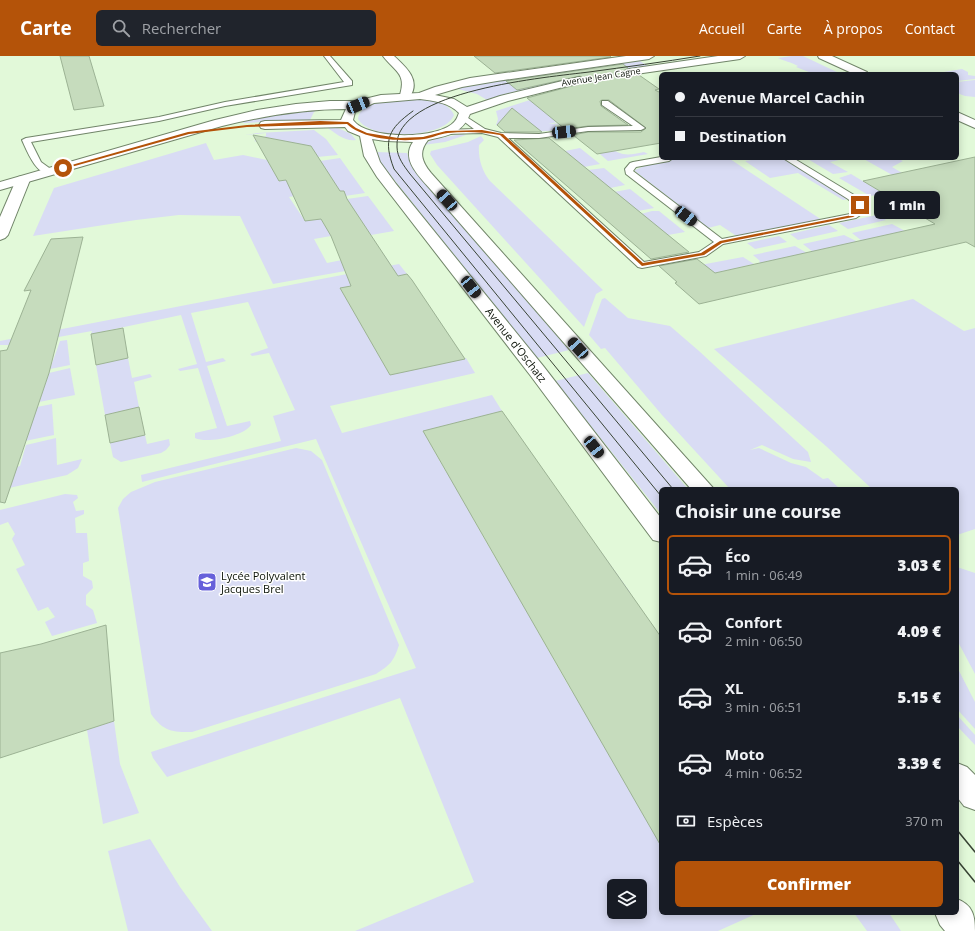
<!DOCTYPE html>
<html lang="fr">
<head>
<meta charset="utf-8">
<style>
	body { margin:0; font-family:"Open Sans",sans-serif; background:#20242c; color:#f1f3f6; height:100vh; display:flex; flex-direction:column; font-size:15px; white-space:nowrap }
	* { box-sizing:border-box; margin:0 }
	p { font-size:13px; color:#9ea1a6 }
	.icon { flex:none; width:22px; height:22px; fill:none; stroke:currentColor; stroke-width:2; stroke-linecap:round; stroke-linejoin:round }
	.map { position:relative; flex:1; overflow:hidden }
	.panel { position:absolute; left:659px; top:431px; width:300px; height:428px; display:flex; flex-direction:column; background:#171b24; border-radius:6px; box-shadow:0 2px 10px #0003 }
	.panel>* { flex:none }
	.top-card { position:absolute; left:659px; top:16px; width:300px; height:88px; border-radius:6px; box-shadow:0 2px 10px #0003; display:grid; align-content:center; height:88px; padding:0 16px; background:#171b24 }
	.buttons { position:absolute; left:607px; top:823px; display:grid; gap:8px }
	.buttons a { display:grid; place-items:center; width:40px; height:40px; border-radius:6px; background:#171b24; box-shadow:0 2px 10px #0003; font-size:20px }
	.end { position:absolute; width:18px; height:18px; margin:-9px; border:5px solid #b45309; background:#fff; box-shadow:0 0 0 2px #fff }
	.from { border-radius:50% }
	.bubble { position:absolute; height:28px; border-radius:6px; background:#171b24; box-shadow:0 2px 10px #0003; font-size:13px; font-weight:800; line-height:28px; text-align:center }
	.car { position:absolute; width:12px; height:24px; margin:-12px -6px; border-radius:5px; box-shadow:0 0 3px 1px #0007; background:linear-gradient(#222 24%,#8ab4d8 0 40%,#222 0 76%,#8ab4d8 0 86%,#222 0) }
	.top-card b { display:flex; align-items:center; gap:14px; height:38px; font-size:15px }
	.top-card b+b { border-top:1px solid #363941 }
	.top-card i { width:10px; height:10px; background:#f1f3f6 }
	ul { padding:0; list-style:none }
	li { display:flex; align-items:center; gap:12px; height:60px; margin:0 8px 6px; padding:0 8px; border:2px solid transparent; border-radius:6px }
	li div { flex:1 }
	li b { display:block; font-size:15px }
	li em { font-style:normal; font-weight:800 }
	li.current { border-color:#b45309 }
	li>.icon { width:36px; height:36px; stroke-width:1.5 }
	h2 { padding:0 16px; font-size:18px; line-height:48px }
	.pay { display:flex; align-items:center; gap:10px; height:44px; padding:0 16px; font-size:15px }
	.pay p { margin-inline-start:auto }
	.primary-button { display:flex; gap:8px; margin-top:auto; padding:8px 16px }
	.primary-button a { flex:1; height:46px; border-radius:6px; background:#b45309; color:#fff; font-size:16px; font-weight:800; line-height:46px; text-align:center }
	header { display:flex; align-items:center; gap:24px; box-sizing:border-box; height:56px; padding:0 20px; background:#b45309; color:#fff }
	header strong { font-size:19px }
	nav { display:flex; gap:22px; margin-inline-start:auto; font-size:14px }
	.search { width:280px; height:36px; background:#20242c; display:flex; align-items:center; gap:10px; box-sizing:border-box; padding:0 14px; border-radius:6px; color:#9ea1a6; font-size:15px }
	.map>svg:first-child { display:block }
	.green { fill:#d9dcf4; fill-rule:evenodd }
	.building { fill:#c6dcbd; stroke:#9cb294 }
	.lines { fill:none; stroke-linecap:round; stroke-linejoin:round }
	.service-casing { stroke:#718569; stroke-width:2 }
	.minor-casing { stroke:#718569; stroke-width:2 }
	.tertiary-casing { stroke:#718569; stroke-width:2 }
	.service { fill:#fff; fill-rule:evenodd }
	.minor { fill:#fff; fill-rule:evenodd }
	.tertiary { fill:#fff; fill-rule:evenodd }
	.tram-far1 { stroke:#384334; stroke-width:1 }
	.tram { stroke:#384334; stroke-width:1.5 }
	.route { fill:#b45309 }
	.labels { text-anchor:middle; stroke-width:3; stroke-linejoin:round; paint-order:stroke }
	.far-street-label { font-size:9px; fill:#0b1308; stroke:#fff }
	.street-label { font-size:11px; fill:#0b1308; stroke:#fff }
	.poi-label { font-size:11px; fill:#0b1308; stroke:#fff; text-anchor:start }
</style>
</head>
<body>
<header>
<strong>Carte</strong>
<div class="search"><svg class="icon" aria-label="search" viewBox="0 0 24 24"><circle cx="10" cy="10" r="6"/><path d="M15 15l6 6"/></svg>Rechercher</div>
<nav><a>Accueil</a><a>Carte</a><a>À propos</a><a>Contact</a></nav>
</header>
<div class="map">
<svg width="975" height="875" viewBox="0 0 975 875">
	<rect width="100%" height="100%" fill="#e2f9d9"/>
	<g class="green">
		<path d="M792 0H803L841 18H814L796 11 798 10C791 6 784 5 778 2Z"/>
		<polygon points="640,5 648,10 556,26 487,44 477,38 454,32 599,9 602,10"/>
		<polygon points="962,13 968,16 968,19 975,20 975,23 957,25 957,18 932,18"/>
		<polygon points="975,24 975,41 965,40 957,37 957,26"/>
		<path d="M412 43C426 44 448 44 454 59 445 83 370 85 358 63 359 44 398 44 412 43Z"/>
		<polygon points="530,44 562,65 548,68 567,67 555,69 560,74 533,76 496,69 498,63 496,55"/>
		<polygon points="318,53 314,56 310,64 244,67 240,65 243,63"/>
		<path d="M334 70 351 78 356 84C346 86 334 77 327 71Z"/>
		<polygon points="314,74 326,83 338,99 317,101 288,86 270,82 262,87 254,85 266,80 266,77 245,79 257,77"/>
		<polygon points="461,78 466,79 445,86 423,89 432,84"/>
		<path d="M481 80 484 84 479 89C478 102 482 115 490 125L603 234 596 238 584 271 437 109 430 98 431 95 435 94 468 86Z"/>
		<polygon points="206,87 214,104 243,99 267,104 279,125 328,118 320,105 340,102 365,137 345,140 323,135 289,141 305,165 321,163 331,180 314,183 327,207 382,196 390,207 273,228 240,160 179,159 136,164 33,180 54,132"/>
		<path d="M606 89C621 100 626 100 644 96L648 98 608 105 594 93Z"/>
		<polygon points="580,92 600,108 584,111 565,95"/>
		<polygon points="375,96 407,97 410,106 421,121 569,294 537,302 379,105"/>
		<polygon points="681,102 731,102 730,103 822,164 738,181 720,169 708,172 635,115 635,114 649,108"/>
		<polygon points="764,102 782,102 848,143 843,144 798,117 770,122 745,105"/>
		<polygon points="806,102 848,102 830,106 848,116 833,118"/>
		<polygon points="862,102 896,102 903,105 892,111 904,118 894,120"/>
		<polygon points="604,112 625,129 610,132 588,114"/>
		<polygon points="851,118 884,138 870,140 839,122"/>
		<polygon points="630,133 654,152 638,155 614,136"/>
		<polygon points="368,140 394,175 371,179 347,143"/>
		<polygon points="888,140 924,161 918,161 909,163 876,143"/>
		<polygon points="652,155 659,155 685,176 668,179 641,158"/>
		<polygon points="877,159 886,164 848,173 839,167"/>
		<polygon points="892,168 905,175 862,185 852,177"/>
		<polygon points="829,169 838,175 798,184 790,178"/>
		<polygon points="844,179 858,186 813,196 803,188"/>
		<polygon points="779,180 787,186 755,193 747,187"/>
		<polygon points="795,190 807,197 760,207 759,206 760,205 753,199"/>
		<polygon points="743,201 754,208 706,219 695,210"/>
		<path d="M399 208 407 218 340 232 390 319 466 302 475 317 330 350 342 377 492 339 502 355 423 375 446 416 480 408 472 461 501 512 594 486 630 536 534 569 572 636 615 620 661 790V857H758L718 875H355L474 826 400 642 167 721 153 702 151 696 416 612 316 383 142 426 141 419 281 385 273 360 295 354 269 297 252 300 250 298 268 292 248 246 191 257 206 306 223 302 226 305 207 310 227 370 250 365 251 369C244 380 207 388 195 382V377L217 372 198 312 180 315 178 313 197 308 181 259 91 278 92 275 14 289H0V285ZM614 830H640V856H614Z"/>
		<polygon points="605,242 628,262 670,270 699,295 808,396 811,406 793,403 762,389 750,394 759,392 791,407 806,411 823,423 828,422 840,433 730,433 662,359 605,292 601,293 589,279 602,243"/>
		<polygon points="913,243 964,275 975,272 975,473 957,479 957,433 872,433 827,391 714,293"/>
		<polygon points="67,284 70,309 50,313 60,285"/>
		<polygon points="128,302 132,322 150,318 152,321 134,326 139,351 105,359 96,309"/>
		<polygon points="70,312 75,339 39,346 49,317"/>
		<polygon points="588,317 688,433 661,433 661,458 555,325"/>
		<polygon points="52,348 54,379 25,385 37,351"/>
		<polygon points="145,379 147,388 169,383 170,389 166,394 161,397 121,406 113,401 110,387"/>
		<polygon points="56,382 57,409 82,403 78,412 67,419 0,434 0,415 20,410 26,389"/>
		<path d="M296 392 311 395 322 404 399 589C394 605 390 609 376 618L192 676C172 676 164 676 151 658L118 452 123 443 131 436 155 426Z"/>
		<polygon points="65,438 77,439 78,442 73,446 76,455 84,454 84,458 75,462 76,477 87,477 89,505 83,507 83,520 92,525 93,532 86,539 86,549 93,554 97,567 52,580 45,566 55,561 48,551 38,555 16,513 25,509 12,483 15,478 8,466 0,469 0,454"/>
		<polygon points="957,511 975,517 975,618 957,584"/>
		<polygon points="957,611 975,646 975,673 957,653"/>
		<polygon points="957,659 975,679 975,689 957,670"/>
		<polygon points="114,665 120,708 139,757 103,768 87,674"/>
		<polygon points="150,783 180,831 212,875 128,875 108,795"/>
		<polygon points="854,857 889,857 901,875 867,875"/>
	</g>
	<g class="building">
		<polygon points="60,0 89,0 104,50 74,54"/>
		<polygon points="474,0 610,0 611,1 495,17"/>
		<polygon points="623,8 628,12 623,15 623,17 629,20 639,19 659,33 655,34 661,37 661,87 597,98 573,79 588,76 641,76 646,72 609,44 602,44 600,45 601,50 628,69 588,70 565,73 527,42 583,27 586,24 580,20 517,34 506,25"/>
		<polygon points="512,52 542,76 505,76 497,69"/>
		<polygon points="253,79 311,90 340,135 344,135 347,143 398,220 407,218 412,224 465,303 390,319 340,232 351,230 331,180 321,163 305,165 286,124 279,125"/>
		<polygon points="549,82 673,183 689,196 651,203 514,84"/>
		<polygon points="975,101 975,191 966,186 699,248 675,227 677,226 659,210 697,203 715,217 935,168 863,125"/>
		<polygon points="83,181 49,317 5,447 0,446 0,295 7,294 31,234 24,235 51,183"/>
		<polygon points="123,272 128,302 96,309 91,278"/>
		<polygon points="139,351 145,379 110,387 105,359"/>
		<polygon points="502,355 661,581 661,790 423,375"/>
		<polygon points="106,569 114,665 0,702 0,597 41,588"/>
	</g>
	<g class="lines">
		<g class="service-casing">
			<g id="service">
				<path d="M324 0H330L352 25V29L225 50 159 65 31 86 41 106 52 114 53 116 52 118C37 121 27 95 22 84L26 82 159 61 225 46 344 26Z"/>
				<polygon points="602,45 608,45 645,72 641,74 588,75 539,82 508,82 644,206 699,196 714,186 626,118 625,113 630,107 633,106 661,101 673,102 669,105 636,111 633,115 722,183 850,158 856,154 856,150 848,143 783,102 793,102 854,139 863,147 866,155 856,162 723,188 706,200 642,212 638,211 498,81 482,77 446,78 442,76 446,74 474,73 462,64 461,62 465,60 485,73 501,77 539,78 588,71 633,70 602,49"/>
			</g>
		</g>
		<g class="minor-casing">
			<g id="minor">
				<path d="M383 0H394C406 11 421 24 410 41H402L400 39C407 17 394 15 383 0Z"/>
				<polygon points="818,0 832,0 867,16 868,18 854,18 819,2"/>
				<polygon points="957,56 975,64 975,72 957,64"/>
				<polygon points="23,120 28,121 30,124 8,179 5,182 0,184 0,161 16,124 18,121"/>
			</g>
		</g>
		<g class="tertiary-casing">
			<g id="tertiary">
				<path d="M626 0H654L649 3 497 25 462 31 435 39 454 43 467 51 500 40 579 21 585 24 583 26 508 45 470 58C462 78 447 80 428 84 418 96 422 106 431 117L714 433H691L432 135C421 122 400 104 413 86L385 85 372 83 373 86 380 106 396 128 544 311 661 462V486L653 484 530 319 377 121 364 100 360 80 348 75 345 71 265 73 261 72 259 69 261 66 265 65 341 64 346 53C304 53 263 60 222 70L0 134V126L215 64 257 54 296 48 330 45H356L381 39 419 37 435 31 470 22ZM420 43C434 45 448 46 459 57 458 59 457 63 455 65 440 84 367 84 353 64L355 56 374 47Z"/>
				<polygon points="718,0 745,0 740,3 629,19 624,16 629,13"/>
				<polygon points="957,707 967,711 975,719 975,754 964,750 957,741"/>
				<path d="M957 843C973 849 975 860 975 875H945L940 869 935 857H957Z"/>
			</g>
		</g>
		<use href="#service" class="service"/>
		<use href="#minor" class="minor"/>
		<use href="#tertiary" class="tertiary"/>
		<g class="tram-far1">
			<path d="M413 55C388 73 383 84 394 113L661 440"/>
			<path d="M673 433 410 118C404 110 397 101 397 91 393 34 550 21 589 16 626 11 663 6 700 0"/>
		</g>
		<g class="tram">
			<polyline points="957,774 975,796"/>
			<polyline points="957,804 975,826"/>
		</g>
	</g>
	<path class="route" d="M320 65 348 66 356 72 367 77 398 82 423 81 446 75 482 74 503 78 643 207 701 197 720 185 852 159 859 155 858 149 860 148 862 149 863 155 853 161 722 187 704 199 642 210 500 79C483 76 465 75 448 77 439 78 432 82 424 83 401 86 364 84 347 68L247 71 189 78 64 113 61 112 188 76 247 69Z"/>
	<defs>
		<g id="school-square" transform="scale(1)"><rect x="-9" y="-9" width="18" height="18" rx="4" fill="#6660da" stroke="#fff"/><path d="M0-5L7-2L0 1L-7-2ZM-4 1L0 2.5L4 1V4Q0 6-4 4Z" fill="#fff"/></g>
	</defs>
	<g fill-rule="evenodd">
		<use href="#school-square" x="207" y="526"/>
	</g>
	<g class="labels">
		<g class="far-street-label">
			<text transform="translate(601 21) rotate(-9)" y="3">Avenue Jean Cagne</text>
		</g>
		<g class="street-label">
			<text transform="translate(516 289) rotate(52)" y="4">Avenue d'Oschatz</text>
		</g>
		<g class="poi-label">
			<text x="221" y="524">Lycée Polyvalent<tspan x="221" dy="13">Jacques Brel</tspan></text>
		</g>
	</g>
</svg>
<div class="buttons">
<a><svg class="icon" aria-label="layers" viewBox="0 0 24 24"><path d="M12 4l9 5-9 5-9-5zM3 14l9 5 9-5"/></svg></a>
</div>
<i class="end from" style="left:63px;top:112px"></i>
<i class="end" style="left:860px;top:149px"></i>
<div class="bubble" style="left:874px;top:135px;width:66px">1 min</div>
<i class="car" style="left:358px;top:49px;rotate:68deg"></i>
<i class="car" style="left:564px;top:76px;rotate:84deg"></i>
<i class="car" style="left:447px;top:144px;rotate:318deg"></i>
<i class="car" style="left:686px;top:160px;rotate:128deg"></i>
<i class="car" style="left:471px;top:231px;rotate:142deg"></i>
<i class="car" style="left:578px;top:292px;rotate:318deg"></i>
<i class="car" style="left:594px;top:391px;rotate:142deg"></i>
<div class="top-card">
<b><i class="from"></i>Avenue Marcel Cachin</b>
<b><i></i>Destination</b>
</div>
<section class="panel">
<h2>Choisir une course</h2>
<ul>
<li class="current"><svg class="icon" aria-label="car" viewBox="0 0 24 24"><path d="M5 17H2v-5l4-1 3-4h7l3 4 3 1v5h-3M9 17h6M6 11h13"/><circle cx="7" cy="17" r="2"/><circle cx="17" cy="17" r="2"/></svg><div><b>Éco</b><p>1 min · 06:49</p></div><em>3.03 €</em></li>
<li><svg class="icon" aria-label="car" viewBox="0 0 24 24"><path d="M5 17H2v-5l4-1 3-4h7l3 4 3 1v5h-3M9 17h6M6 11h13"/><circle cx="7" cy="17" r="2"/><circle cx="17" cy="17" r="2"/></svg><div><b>Confort</b><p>2 min · 06:50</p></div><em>4.09 €</em></li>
<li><svg class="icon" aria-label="car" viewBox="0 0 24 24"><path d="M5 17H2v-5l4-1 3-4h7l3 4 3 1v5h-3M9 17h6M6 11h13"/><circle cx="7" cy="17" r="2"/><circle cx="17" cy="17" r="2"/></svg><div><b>XL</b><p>3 min · 06:51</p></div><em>5.15 €</em></li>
<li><svg class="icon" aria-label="car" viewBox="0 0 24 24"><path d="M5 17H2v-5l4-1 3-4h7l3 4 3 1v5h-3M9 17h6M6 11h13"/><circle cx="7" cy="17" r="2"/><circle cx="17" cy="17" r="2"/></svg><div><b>Moto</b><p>4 min · 06:52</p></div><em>3.39 €</em></li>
</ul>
<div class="pay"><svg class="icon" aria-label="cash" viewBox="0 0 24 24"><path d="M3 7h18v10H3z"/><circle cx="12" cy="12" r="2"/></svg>Espèces<p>370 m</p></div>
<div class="primary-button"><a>Confirmer</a></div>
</section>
</div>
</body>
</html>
